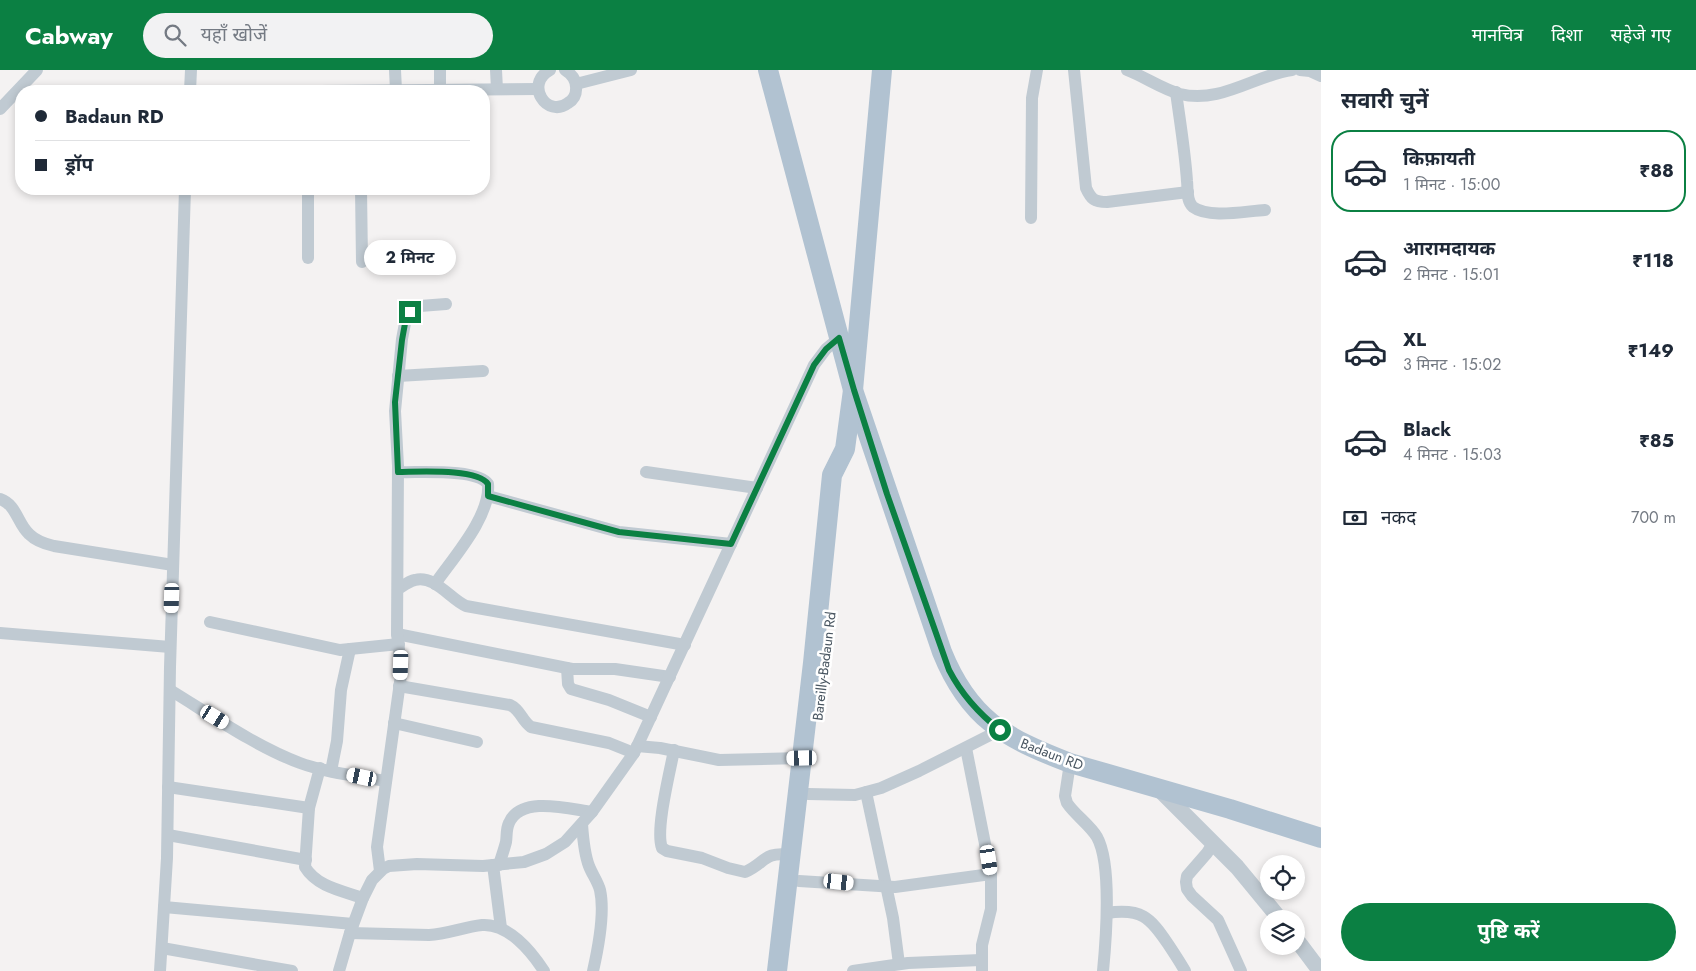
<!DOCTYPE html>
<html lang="hi">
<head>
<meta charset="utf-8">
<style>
	body { margin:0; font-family:Jost,"Noto Sans Devanagari",sans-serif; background:#f2f2f3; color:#1f2937; height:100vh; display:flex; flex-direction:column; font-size:19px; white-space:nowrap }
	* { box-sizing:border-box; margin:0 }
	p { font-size:16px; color:#747a83 }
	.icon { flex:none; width:28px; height:28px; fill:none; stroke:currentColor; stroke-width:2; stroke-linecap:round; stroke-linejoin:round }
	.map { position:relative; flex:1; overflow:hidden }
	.panel { display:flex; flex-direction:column; background:#fff; width:375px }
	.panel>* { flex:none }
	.hud { position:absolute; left:15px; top:15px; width:475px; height:110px; border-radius:20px; box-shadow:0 2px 8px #0003; display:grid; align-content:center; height:110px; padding:0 20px; background:#fff }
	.fabs { position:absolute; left:1260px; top:785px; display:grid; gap:10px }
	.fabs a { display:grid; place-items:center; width:45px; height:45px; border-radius:50%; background:#fff; box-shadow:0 2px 8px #0003; font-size:25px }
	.end { position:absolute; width:22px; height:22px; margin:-11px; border:6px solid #0b8043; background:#fff; box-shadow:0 0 0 2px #fff }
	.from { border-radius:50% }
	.bubble { position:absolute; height:35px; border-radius:18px; background:#fff; box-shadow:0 2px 8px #0003; font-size:16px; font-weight:700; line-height:35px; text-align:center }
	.car { position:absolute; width:15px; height:30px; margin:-15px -8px; border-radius:6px; box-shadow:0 0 4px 1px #0007; background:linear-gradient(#fff 24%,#345 0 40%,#fff 0 76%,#345 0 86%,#fff 0) }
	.hud b { display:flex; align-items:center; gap:18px; height:48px; font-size:19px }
	.hud b+b { border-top:1px solid #e0e1e3 }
	.hud i { width:12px; height:12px; background:#1f2937 }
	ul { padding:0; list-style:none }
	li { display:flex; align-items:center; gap:15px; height:82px; margin:0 10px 8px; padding:0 10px; border:2px solid transparent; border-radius:20px }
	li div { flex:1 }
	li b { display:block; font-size:19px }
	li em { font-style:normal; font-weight:700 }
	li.active { border-color:#0b8043 }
	li>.icon { width:45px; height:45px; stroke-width:1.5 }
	h2 { padding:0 20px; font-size:22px; line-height:60px }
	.pay { display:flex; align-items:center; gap:12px; height:55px; padding:0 20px; font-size:19px }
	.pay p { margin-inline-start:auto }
	.action { display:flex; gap:10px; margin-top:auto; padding:10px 20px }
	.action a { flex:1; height:58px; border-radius:30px; background:#0b8043; color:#fff; font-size:20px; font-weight:700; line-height:58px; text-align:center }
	header { display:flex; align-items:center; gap:30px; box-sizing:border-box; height:70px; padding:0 25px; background:#0b8043; color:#fff }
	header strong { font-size:24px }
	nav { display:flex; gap:28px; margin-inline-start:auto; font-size:18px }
	.search { width:350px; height:45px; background:#f2f2f3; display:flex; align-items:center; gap:12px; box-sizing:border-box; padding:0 18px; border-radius:28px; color:#747a83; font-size:19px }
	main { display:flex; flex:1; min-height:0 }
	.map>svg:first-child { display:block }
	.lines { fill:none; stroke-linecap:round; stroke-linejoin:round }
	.minor { stroke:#c0cad2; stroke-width:12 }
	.tertiary { stroke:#c0cad2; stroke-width:16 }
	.primary { stroke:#b1c2d1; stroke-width:20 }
	.route { stroke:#0b8043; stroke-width:6 }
	.labels { text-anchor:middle; stroke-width:5; stroke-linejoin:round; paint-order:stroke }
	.street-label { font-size:14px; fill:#495661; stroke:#fff }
</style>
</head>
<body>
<header>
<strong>Cabway</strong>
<div class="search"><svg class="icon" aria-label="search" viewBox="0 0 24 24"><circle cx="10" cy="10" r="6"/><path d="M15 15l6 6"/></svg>यहाँ खोजें</div>
<nav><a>मानचित्र</a><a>दिशा</a><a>सहेजे गए</a></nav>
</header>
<main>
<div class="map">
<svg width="1321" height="901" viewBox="0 0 1321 901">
	<rect width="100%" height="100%" fill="#f4f2f2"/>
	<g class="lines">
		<g class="minor">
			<polyline points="395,0 396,20"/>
			<polyline points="440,0 440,19"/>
			<polyline points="496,0 497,19"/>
			<path d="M550 0C524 14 547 49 568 33 573 30 576 25 576 20 577 11 573 5 565 0"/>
			<path d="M1074 0 1086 118C1091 129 1094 132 1107 132L1188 122"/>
			<path d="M1127 0C1145 7 1162 19 1180 24 1221 34 1255 5 1292 0"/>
			<polyline points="1300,0 1310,1 1321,6"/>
			<polyline points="576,14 631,0"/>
			<polyline points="190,21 191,0"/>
			<polyline points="320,21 538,19"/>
			<path d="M1176 22C1180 52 1185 81 1187 111 1188 119 1186 131 1193 137 1209 149 1246 141 1265 140"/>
			<polyline points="0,39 37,0"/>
			<polyline points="361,119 362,192"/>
			<polyline points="1031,148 1032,28 1037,0"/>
			<polyline points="308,188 308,119"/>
			<polyline points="398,306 483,301"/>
			<path d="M398 402C417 403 477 398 488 414 491 446 453 488 435 514"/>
			<polyline points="646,402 757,418"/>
			<polyline points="488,426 619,462 731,474"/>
			<path d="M0 429C17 435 17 453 29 464 36 471 45 474 54 476L173 495"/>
			<path d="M398 519C403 516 409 511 415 510 435 505 450 529 466 536L685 575"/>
			<polyline points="210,552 340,580 399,574"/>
			<polyline points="0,563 170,577"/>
			<polyline points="397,564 572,599 615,599 670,607"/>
			<polyline points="567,598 568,614 571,619 609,630 651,647"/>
			<path d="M399 616 510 635C521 640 521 650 531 657L609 673 634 683"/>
			<path d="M170 620C211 645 255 676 300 693 327 703 358 706 386 711"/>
			<polyline points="394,653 477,672"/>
			<polyline points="637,676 660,678 719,690 802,688"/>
			<polyline points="966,678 991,804 991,839 982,875 982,901"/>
			<path d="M674 680C670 702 655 760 662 778L667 781 702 788 728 798 745 802C766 793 763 781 791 785"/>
			<path d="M1070 693 1065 726 1067 733C1075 745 1090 755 1097 767 1112 794 1106 870 1103 901"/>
			<path d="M320 698 309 738 305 797C317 817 343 821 363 828"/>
			<polyline points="331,701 337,671 341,620 350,579"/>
			<polyline points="168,717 309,738"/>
			<polyline points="866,722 893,848 899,894"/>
			<polyline points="808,724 855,725 881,718 919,701 1000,660"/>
			<path d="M582 754C583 768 584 783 589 796 592 804 598 812 600 820 605 842 598 879 593 901"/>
			<polyline points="168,765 306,790"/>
			<polyline points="1214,772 1207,783 1187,806 1186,812 1187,819 1192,826 1218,850 1241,901"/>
			<polyline points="493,795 501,858"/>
			<path d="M499 795C501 788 504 780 506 772 507 766 506 759 509 753 521 725 569 739 592 742"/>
			<polyline points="380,801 377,777 401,605 401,595 397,564 398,396 395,341 402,269 406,248 414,238 420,236 446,234"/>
			<polyline points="799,811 895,817 991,804"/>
			<polyline points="164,837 353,854"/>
			<path d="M1107 843C1141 838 1150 847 1168 874 1174 883 1180 892 1185 901"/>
			<path d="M350 863 429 865C447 864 464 857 482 855 508 853 531 881 544 901"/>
			<polyline points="162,878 292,901"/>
			<polyline points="160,901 167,788 170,597 185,119"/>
			<polyline points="339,901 350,863 363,828 372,810 383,799 389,796 417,794 483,796 524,792 546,784 565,772 592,742 634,683 814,295 826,279 839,268"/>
			<polyline points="853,901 908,893 981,890"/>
		</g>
		<g class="tertiary">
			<polyline points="1158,718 1237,797 1280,849"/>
			<polyline points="1296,869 1320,901"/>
		</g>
		<g class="primary">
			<path d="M768 0 853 320 942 582C969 649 1005 668 1070 693L1230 739 1321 768"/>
			<polyline points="777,901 813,593 832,405 845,379 853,320 882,0"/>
		</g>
	</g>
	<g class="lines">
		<path class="route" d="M410 242 406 248 402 270 395 332 398 402C418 402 477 398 488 414V426L619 462 731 474 814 295 826 279 839 268 854 320 887 424 949 600C962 625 978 643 1000 660"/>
	</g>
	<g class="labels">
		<g class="street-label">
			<text transform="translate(824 596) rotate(-83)" y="5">Bareilly-Badaun Rd</text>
			<text transform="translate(1052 684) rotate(21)" y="5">Badaun RD</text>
		</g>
	</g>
</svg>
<div class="fabs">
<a><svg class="icon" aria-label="locate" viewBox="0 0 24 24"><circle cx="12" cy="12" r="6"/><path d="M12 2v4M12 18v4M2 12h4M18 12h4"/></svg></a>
<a><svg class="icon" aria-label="layers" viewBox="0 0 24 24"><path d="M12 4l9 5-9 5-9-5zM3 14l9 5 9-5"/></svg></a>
</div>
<i class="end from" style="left:1000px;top:660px"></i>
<i class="end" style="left:410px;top:242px"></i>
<div class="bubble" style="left:364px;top:170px;width:92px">2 मिनट</div>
<i class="car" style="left:172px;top:528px;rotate:182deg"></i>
<i class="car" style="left:401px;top:595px;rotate:182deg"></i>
<i class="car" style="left:215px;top:647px;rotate:121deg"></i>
<i class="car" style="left:802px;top:688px;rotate:269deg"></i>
<i class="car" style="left:362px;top:707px;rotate:282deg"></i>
<i class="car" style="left:989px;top:790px;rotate:171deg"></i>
<i class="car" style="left:839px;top:812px;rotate:96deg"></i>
<div class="hud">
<b><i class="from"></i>Badaun RD</b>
<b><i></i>ड्रॉप</b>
</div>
</div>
<section class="panel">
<h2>सवारी चुनें</h2>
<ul>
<li class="active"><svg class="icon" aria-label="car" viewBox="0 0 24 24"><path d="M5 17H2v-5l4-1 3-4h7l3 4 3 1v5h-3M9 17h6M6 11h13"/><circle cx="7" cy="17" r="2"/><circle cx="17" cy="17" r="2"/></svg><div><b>किफ़ायती</b><p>1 मिनट · 15:00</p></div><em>₹88</em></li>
<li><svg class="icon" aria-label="car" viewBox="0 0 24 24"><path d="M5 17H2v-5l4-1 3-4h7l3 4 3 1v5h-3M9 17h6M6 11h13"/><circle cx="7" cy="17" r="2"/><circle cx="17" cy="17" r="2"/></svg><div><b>आरामदायक</b><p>2 मिनट · 15:01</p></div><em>₹118</em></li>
<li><svg class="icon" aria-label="car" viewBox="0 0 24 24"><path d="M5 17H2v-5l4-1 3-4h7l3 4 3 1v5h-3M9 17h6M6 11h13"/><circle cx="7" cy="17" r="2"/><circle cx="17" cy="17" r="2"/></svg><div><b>XL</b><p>3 मिनट · 15:02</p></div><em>₹149</em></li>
<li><svg class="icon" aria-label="car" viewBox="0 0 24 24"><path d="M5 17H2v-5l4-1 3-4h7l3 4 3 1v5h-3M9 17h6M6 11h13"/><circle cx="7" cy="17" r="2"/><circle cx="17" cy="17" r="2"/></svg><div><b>Black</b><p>4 मिनट · 15:03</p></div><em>₹85</em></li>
</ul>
<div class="pay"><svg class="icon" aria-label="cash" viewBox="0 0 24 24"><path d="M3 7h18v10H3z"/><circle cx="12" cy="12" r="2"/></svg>नकद<p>700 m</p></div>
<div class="action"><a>पुष्टि करें</a></div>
</section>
</main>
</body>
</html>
